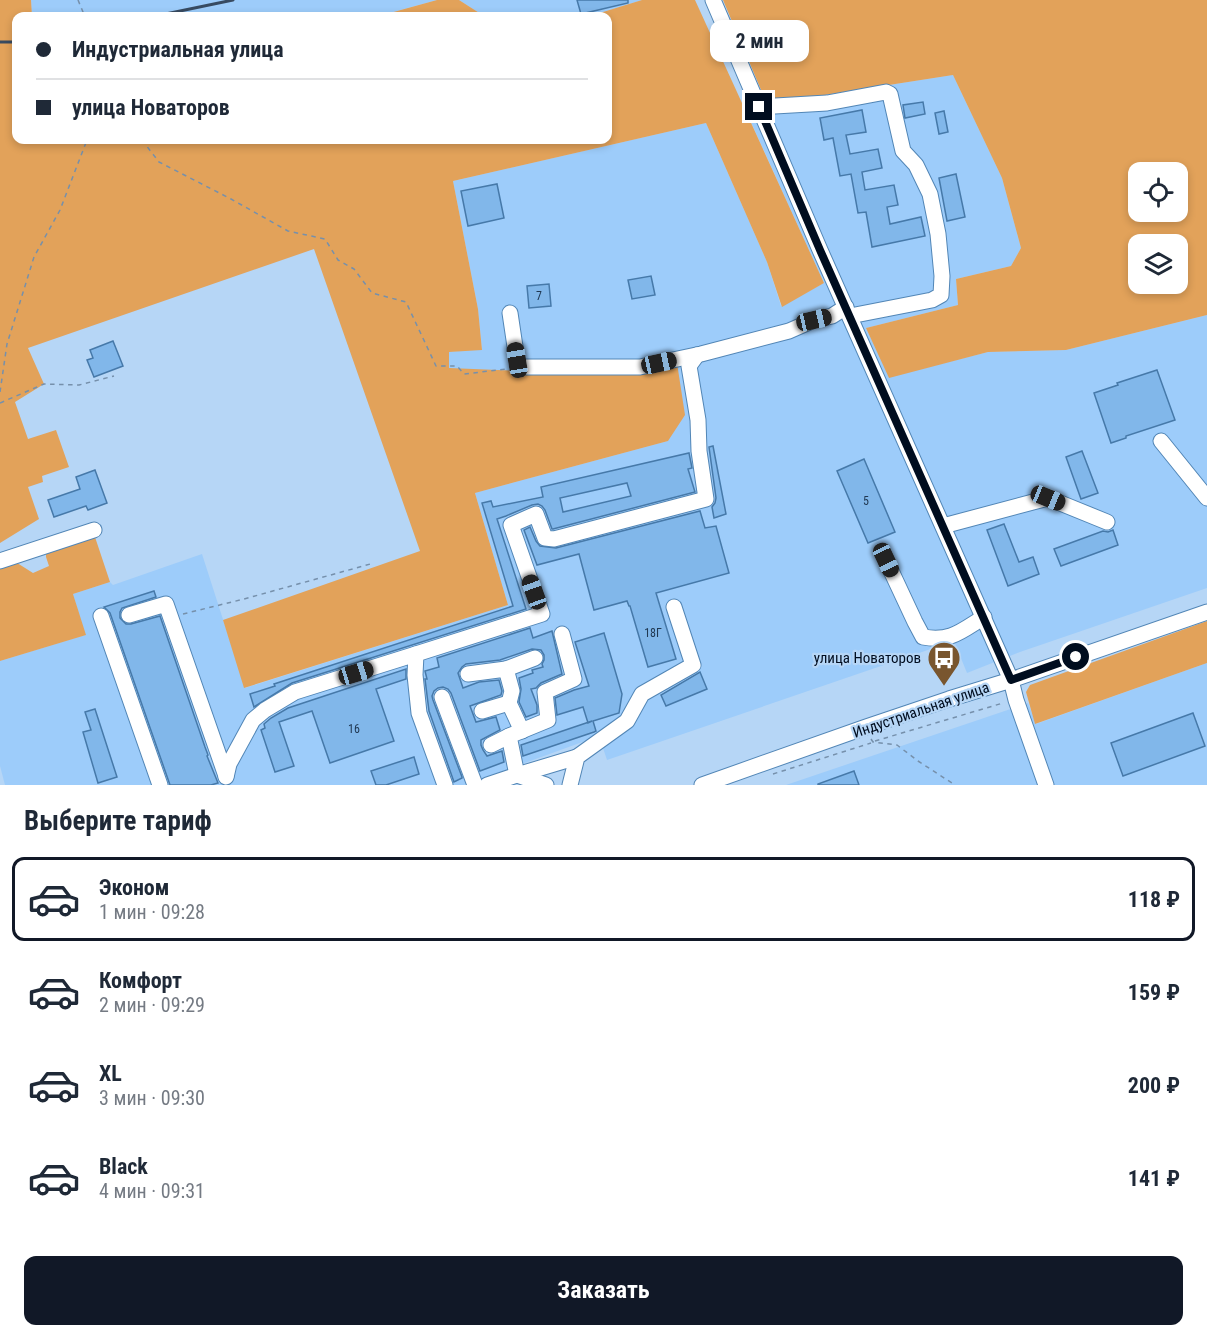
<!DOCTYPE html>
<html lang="ru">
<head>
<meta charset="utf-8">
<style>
	body { margin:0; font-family:"Roboto Condensed",sans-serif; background:#f6f6f7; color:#1f2937; height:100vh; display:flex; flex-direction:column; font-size:22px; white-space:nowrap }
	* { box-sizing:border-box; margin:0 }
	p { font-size:20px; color:#747a83 }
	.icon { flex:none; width:33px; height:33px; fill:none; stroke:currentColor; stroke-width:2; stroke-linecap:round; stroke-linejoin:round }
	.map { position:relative; height:785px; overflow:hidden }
	.drawer { display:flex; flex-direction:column; background:#fff; flex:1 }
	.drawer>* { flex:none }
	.top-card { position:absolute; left:12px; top:12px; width:600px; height:132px; border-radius:12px; box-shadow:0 3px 9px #0003; display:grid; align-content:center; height:132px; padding:0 24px; background:#fff }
	.controls { position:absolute; left:1128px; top:162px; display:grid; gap:12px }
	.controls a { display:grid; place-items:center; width:60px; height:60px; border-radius:12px; background:#fff; box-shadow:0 3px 9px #0003; font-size:30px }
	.end { position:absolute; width:27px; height:27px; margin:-14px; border:8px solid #000d1f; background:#fff; box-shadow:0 0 0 3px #fff }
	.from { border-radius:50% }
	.bubble { position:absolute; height:42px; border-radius:12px; background:#fff; box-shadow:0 3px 9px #0003; font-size:20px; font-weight:700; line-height:42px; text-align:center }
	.car { position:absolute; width:18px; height:36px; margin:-18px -9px; border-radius:8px; box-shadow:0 0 4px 2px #0007; background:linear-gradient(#222 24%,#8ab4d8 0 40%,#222 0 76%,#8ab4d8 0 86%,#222 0) }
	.top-card b { display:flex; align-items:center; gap:21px; height:57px; font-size:22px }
	.top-card b+b { border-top:2px solid #e0e1e3 }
	.top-card i { width:15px; height:15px; background:#1f2937 }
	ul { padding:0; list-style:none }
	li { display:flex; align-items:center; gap:18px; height:84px; margin:0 12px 9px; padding:0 12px; border:3px solid transparent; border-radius:12px }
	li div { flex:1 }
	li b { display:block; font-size:22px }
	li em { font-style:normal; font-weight:700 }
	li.selected { border-color:#111827 }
	li>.icon { width:54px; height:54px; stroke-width:1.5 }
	h2 { padding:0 24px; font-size:27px; line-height:72px }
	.primary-button { display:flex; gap:12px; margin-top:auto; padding:12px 24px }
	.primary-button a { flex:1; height:69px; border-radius:12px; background:#111827; color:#fff; font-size:24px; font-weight:700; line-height:69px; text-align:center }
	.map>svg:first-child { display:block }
	.built { fill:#9dccfa }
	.green { fill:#e2a25a; fill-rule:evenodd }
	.building { fill:#81b7ea; stroke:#4679a9; stroke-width:1.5; fill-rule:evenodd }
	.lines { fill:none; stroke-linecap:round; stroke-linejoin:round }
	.minor-casing { stroke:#5286b6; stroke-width:17 }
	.path { stroke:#7690ab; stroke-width:1.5; stroke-dasharray:4.5 4.5; stroke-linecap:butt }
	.minor { stroke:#fff; stroke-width:15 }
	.rail { stroke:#384b61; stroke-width:3 }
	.route { stroke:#000d1f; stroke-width:8 }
	.labels { text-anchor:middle; stroke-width:4.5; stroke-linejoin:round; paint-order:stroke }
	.number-label { font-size:12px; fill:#203852 }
	.poi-label { font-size:15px; fill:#000d1f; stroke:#b6d6f6; text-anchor:end }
	.street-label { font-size:15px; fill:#000d1f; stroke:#b6d6f6 }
</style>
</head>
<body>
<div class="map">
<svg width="1207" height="785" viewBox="0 0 1207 785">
	<rect width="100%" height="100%" fill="#b6d6f6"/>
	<g class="built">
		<polygon points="31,0 437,0 378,16 161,16 160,14 149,16 32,16"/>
		<polygon points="459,0 642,0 590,16 484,16"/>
		<polygon points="953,75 1002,178 1021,248 1011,266 956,279 958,305 866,328 889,377 988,352 1066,350 1207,315 1207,588 1020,652 967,673 954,641 607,760 599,736 464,785 5,785 0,766 0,661 85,635 73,594 110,582 113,585 202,554 245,688 508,605 475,493 668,441 575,373 448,369 448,352 482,349 478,309 453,181 706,123 767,262 781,306 824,283 746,111 767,104"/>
		<polygon points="1207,663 1207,785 786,785 1028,703 1036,724"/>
	</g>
	<g class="green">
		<polygon points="0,0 31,0 32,16 16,16 16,140 608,140 608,16 590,16 642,0 695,0 824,283 782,307 767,262 706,123 453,181 478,309 482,350 449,352 449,368 575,373 677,363 685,415 668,441 475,493 508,605 244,688 223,620 420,551 314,249 28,348 44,384 15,402 28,439 56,430 69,467 42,476 43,482 28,487 39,519 0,543"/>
		<polygon points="437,0 459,0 484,16 379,16"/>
		<path d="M723 0H1207V315L1066 350 988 352 889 378 866 328 958 305 956 279 1011 266 1021 248 1002 178 953 75 767 104ZM1138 172H1178V212H1138ZM1138 244H1178V284H1138Z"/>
		<polygon points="94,534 110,582 73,594 86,635 0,661 0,565 14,561 33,573 49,566 46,557 46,550"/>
		<polygon points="1207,621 1207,663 1035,724 1026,692 1030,685"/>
	</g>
	<g class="building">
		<polygon points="577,0 628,0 628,3 581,14"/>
		<polygon points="923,102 925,114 905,118 903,105"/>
		<polygon points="862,110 866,132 846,135 850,154 878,149 882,168 862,172 865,190 894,185 898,205 887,207 890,224 921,217 925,236 872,247 866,212 858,213 851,174 840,176 833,138 824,140 820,118"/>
		<polygon points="944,111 948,132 939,134 935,113"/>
		<polygon points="956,174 965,217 947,221 939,178"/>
		<polygon points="497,184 504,218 468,226 461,191"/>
		<polygon points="651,276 655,295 632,299 628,280"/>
		<polygon points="549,284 551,306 529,308 527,286"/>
		<polygon points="113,341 123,366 94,377 87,360 93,358 90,350"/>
		<polygon points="1157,370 1175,420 1126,436 1126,438 1111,443 1094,393 1118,385 1117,383"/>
		<polygon points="713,446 726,514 714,518 712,507 715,503 716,498 709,447"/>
		<polygon points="1082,451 1098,493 1081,499 1066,457"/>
		<path d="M689 453 692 468 688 469 695 492 553 529H552L545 510 542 506 538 504 532 505 506 516 497 519 526 609 292 683 254 707 250 694 275 686 274 684 513 606 482 503 491 501 493 507 543 497 541 487ZM627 483 631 496 563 512 560 498Z"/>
		<polygon points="864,459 895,532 868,543 837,471"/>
		<polygon points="95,470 107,503 88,510 86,506 54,517 48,500 80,489 76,477"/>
		<polygon points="700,511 705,528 716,526 729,573 656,593 676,659 648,667 630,606 629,606 627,601 594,610 579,554 537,565 524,530 530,527 536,541 540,546 556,548"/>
		<polygon points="1004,524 1019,562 1033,557 1039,574 1008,586 987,530"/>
		<polygon points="1113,530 1118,545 1061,566 1054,549 1103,531 1108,532"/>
		<polygon points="154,591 156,597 122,608 120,612 120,618 126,624 131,624 160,616 205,747 208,755 207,756 218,783 211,785 170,785 110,613 104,607"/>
		<polygon points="530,628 533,638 552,631 562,674 541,683 536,688 531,689 537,705 537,713 526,717 519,702 521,689 519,678 533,673 532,670 543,667 542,664 544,660 544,655 541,650 532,649 500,660 466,664 462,667 458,673 463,688 479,682 499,680 502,691 501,695 470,706 476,722 496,717 500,730 481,740 481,745 483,750 487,756 502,751 504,762 480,771 451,693 448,689 443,687 438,688 434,691 432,696 433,700 462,777 462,778 454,782 429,711 425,679 427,679 425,671 439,667 437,658"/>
		<polygon points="604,633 622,694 619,713 593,721 596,731 594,732 523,756 521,745 592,721 588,723 583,707 557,715 555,698 574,690 589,686 575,642"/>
		<polygon points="406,669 406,679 376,689 394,741 330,763 312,711 279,722 294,766 275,772 261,730 265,728 264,724 271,718 288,708"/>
		<polygon points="700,672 707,689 666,706 661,695"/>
		<polygon points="95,709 117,777 98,783 83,732 91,730 85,712"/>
		<polygon points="1193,713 1205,746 1123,776 1111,743"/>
		<polygon points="414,757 419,774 386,785 376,785 371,771"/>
		<polygon points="854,771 859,785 818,785 818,784"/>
	</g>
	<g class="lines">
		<g class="minor-casing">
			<g id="minor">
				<polyline points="713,0 820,250 1011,680 1016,700 1046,785"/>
				<polyline points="759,107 827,103 886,92 890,94 903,151 916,165 930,194 938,234 942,276 941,295 932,300 850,316"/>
				<polyline points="510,313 517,360 519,365 522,367 640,367 701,354 789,331 814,320 832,316 846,307"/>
				<polyline points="1161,441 1207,498"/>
				<polyline points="943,526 1048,498 1107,522"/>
				<path d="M886 560 915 622 923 637C951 642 961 631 984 617"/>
				<polyline points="0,561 94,530"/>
				<polyline points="129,615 166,604 226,776"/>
				<polyline points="101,616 160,785"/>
				<polyline points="562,634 574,679 545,692 548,720 509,736 517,775 577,757"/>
				<polyline points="506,669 535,658"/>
				<polyline points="468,674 506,669 512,691 509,703 522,731"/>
				<polyline points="442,697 475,785"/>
				<polyline points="482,711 509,703"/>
				<polyline points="491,745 509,736"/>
				<polyline points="226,777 229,764 253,720 265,710 295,692 416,654"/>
				<polyline points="445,785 419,713 415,675 416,654 542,614 511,525 536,514 545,538 554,539 706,499 699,451 698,420 689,366 697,355"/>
				<polyline points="487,785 517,775 546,785"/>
				<polyline points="570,785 577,757 627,721 642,694 693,665 674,607"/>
				<polyline points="702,785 866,727 949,699 1011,680 1207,612"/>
			</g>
		</g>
		<g class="path">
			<polyline points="78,0 83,12 88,16"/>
			<polyline points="142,140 159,162 231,199 288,231 325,239 338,260 354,269 372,293 406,302 436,366 457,366 464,374 507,369"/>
			<polyline points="0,392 7,344 34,257 60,210 87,140"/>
			<polyline points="0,403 44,384 79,385 114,376"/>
			<polyline points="183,614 244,599 374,563"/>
			<polyline points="871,739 873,742 897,745 918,761 955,785"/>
			<polyline points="875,741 1003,703"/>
			<polyline points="773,774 871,743"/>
		</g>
		<use href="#minor" class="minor"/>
		<g class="rail">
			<polyline points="156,16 233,0"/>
			<polyline points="0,42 16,42"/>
		</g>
	</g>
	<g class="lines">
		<polyline class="route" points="759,107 820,250 1011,680 1076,657"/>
	</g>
	<defs>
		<g id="bus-pin" transform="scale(1.725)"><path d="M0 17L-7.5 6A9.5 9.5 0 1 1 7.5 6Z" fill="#79562f" stroke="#b6d6f6"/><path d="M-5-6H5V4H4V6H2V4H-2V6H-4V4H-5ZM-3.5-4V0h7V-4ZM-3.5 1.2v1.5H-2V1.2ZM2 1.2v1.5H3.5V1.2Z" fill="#fff"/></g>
	</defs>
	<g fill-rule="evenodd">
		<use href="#bus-pin" x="944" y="658"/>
	</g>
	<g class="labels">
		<g class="number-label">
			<text x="539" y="300">7</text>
			<text x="866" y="505">5</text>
			<text x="653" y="637">18Г</text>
			<text x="354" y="733">16</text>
		</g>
		<g class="poi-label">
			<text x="921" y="663">улица Новаторов</text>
		</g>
		<g class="street-label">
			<text transform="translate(921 710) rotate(-19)" y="5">Индустриальная улица</text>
		</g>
	</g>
</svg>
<div class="controls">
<a><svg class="icon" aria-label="locate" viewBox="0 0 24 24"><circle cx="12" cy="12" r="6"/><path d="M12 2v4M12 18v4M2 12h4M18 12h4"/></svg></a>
<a><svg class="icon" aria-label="layers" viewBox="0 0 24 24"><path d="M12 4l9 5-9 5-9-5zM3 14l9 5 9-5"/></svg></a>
</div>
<i class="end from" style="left:1076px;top:657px"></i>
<i class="end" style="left:759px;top:107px"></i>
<div class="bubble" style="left:710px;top:20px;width:99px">2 мин</div>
<i class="car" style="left:814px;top:320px;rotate:77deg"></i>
<i class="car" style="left:517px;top:360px;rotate:351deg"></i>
<i class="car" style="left:659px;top:363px;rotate:78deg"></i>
<i class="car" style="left:1048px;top:498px;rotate:112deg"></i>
<i class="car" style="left:886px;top:560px;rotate:155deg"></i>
<i class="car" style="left:534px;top:592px;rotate:340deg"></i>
<i class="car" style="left:356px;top:673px;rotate:73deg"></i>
<div class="top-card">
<b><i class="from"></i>Индустриальная улица</b>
<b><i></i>улица Новаторов</b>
</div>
</div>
<section class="drawer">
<h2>Выберите тариф</h2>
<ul>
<li class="selected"><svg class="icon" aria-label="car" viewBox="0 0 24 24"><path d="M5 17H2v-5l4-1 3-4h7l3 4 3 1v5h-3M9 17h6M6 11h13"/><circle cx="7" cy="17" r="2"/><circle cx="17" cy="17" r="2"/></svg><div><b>Эконом</b><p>1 мин · 09:28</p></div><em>118 ₽</em></li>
<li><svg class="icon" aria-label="car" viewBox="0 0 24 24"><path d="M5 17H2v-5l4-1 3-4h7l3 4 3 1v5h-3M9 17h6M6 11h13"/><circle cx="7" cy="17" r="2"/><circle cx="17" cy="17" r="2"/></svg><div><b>Комфорт</b><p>2 мин · 09:29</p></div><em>159 ₽</em></li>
<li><svg class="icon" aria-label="car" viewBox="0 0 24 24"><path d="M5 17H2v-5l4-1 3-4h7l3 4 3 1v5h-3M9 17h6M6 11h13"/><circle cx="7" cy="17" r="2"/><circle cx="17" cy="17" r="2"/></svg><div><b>XL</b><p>3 мин · 09:30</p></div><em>200 ₽</em></li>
<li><svg class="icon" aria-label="car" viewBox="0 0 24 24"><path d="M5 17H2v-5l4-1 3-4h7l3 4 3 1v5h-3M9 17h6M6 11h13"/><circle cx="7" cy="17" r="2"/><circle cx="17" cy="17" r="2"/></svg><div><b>Black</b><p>4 мин · 09:31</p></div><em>141 ₽</em></li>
</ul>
<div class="primary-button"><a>Заказать</a></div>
</section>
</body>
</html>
